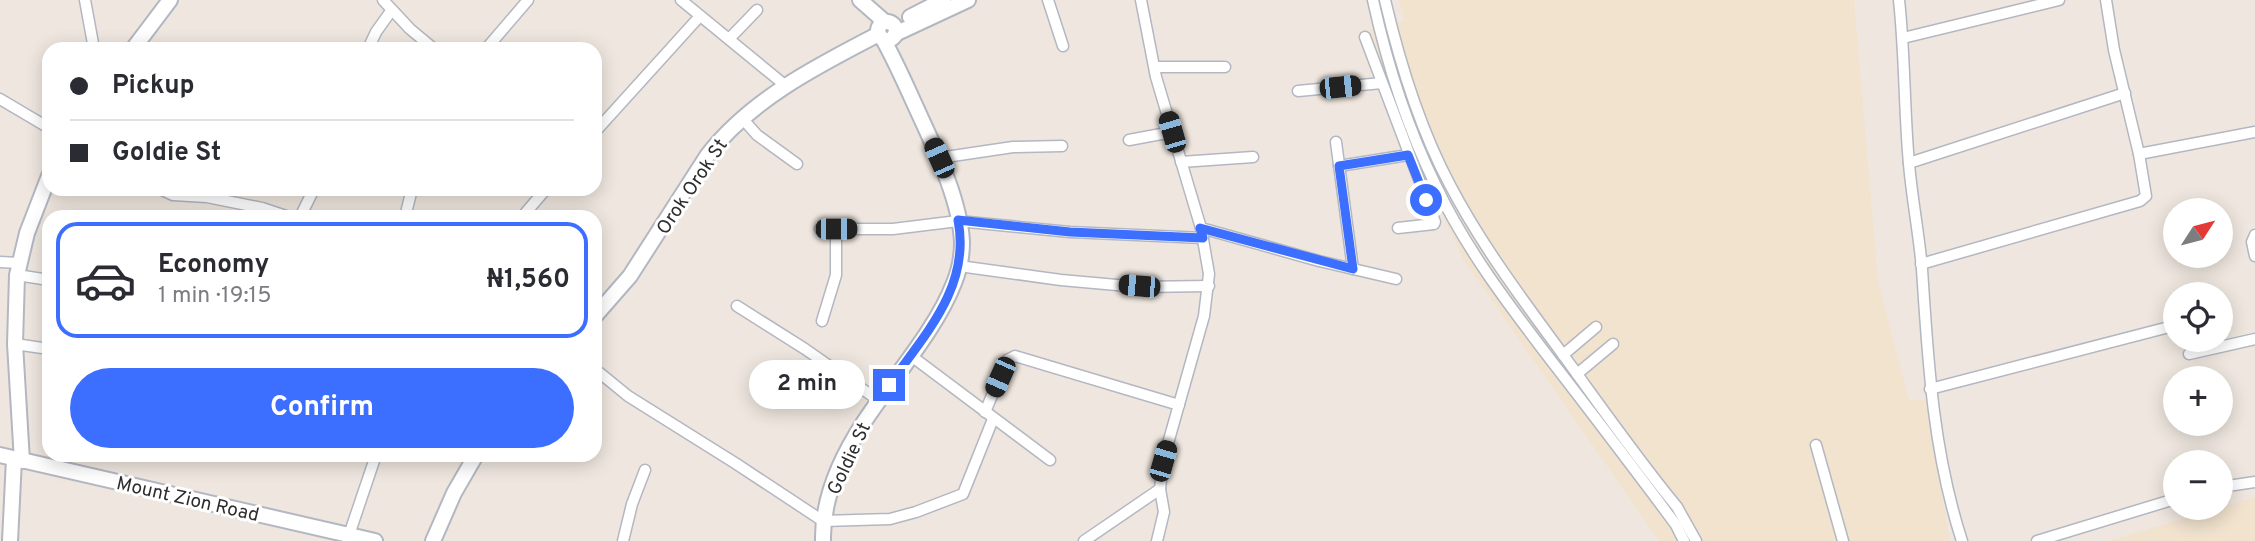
<!DOCTYPE html>
<html lang="en">
<head>
<meta charset="utf-8">
<style>
	body { margin:0; font-family:Overpass,sans-serif; background:#f2f2f3; color:#2b2b33; height:100vh; display:flex; flex-direction:column; font-size:26px; white-space:nowrap }
	* { box-sizing:border-box; margin:0 }
	p { font-size:23px; color:#7c7c81 }
	.icon { flex:none; width:38px; height:38px; fill:none; stroke:currentColor; stroke-width:2; stroke-linecap:round; stroke-linejoin:round }
	.map { position:relative; flex:1; overflow:hidden }
	.details { position:absolute; left:42px; top:210px; width:560px; height:252px; display:flex; flex-direction:column; background:#fff; border-radius:21px; box-shadow:0 4px 18px #0003 }
	.details>* { flex:none }
	.banner { position:absolute; left:42px; top:42px; width:560px; height:154px; border-radius:21px; box-shadow:0 4px 18px #0003; display:grid; align-content:center; height:154px; padding:0 28px; background:#fff }
	.needle { width:46px; rotate:54deg }
	.fabs { position:absolute; left:2163px; top:198px; display:grid; gap:14px }
	.fabs a { display:grid; place-items:center; width:70px; height:70px; border-radius:50%; background:#fff; box-shadow:0 4px 18px #0003; font-size:35px }
	.end { position:absolute; width:32px; height:32px; margin:-16px; border:9px solid #3c6fff; background:#fff; box-shadow:0 0 0 4px #fff }
	.from { border-radius:50% }
	.bubble { position:absolute; height:49px; border-radius:24px; background:#fff; box-shadow:0 4px 18px #0003; font-size:23px; font-weight:700; line-height:49px; text-align:center }
	.car { position:absolute; width:21px; height:42px; margin:-21px -10px; border-radius:9px; box-shadow:0 0 5px 2px #0007; background:linear-gradient(#222 24%,#8ab4d8 0 40%,#222 0 76%,#8ab4d8 0 86%,#222 0) }
	.banner b { display:flex; align-items:center; gap:24px; height:66px; font-size:26px }
	.banner b+b { border-top:2px solid #e1e1e2 }
	.banner i { width:18px; height:18px; background:#2b2b33 }
	ul { padding:12px 0 0; list-style:none }
	li { display:flex; align-items:center; gap:21px; height:116px; margin:0 14px 10px; padding:0 14px; border:4px solid transparent; border-radius:21px }
	li div { flex:1 }
	li b { display:block; font-size:26px }
	li em { font-style:normal; font-weight:700 }
	li.selected { border-color:#3c6fff }
	li>.icon { width:63px; height:63px; stroke-width:1.5 }
	.primary-button { display:flex; gap:14px; margin-top:auto; padding:14px 28px }
	.primary-button a { flex:1; height:80px; border-radius:42px; background:#3c6fff; color:#fff; font-size:28px; font-weight:700; line-height:80px; text-align:center }
	.map>svg:first-child { display:block }
	.education { fill:#f1e3ce }
	.lines { fill:none; stroke-linecap:round; stroke-linejoin:round }
	.street-casing { stroke:#b3b7c1; stroke-width:13 }
	.secondary-casing { stroke:#b3b7c1; stroke-width:18 }
	.street { stroke:#fff; stroke-width:10 }
	.secondary { stroke:#fff; stroke-width:14 }
	.route { stroke:#3c6fff; stroke-width:9 }
	.labels { text-anchor:middle; stroke-width:6; stroke-linejoin:round; paint-order:stroke }
	.street-label { font-size:19px; fill:#2d2d2d; stroke:#fff }
</style>
</head>
<body>
<div class="map">
<svg width="2255" height="541" viewBox="0 0 2255 541">
	<rect width="100%" height="100%" fill="#efe7df"/>
	<g class="education">
		<polygon points="1399,0 1854,0 1878,281 1909,400 1925,400 1950,541 1659,541 1463,259 1414,153 1369,30 1404,21"/>
		<polygon points="2255,497 2255,541 2107,541 2221,508"/>
	</g>
	<g class="lines">
		<g class="street-casing">
			<g id="street">
				<polyline points="85,0 94,49"/>
				<polyline points="383,0 410,29 434,49"/>
				<polyline points="681,0 786,86"/>
				<polyline points="1048,0 1063,46"/>
				<polyline points="1141,0 1156,77 1201,228 1209,274 1204,316 1163,461 1160,489 1164,512 1157,541"/>
				<path d="M1373 0C1387 64 1407 127 1436 186 1466 249 1508 304 1550 359 1585 404 1619 449 1653 494L1676 525 1684 541"/>
				<path d="M1385 0C1400 64 1419 127 1450 185 1484 250 1529 308 1572 367 1606 414 1640 462 1677 507L1696 541"/>
				<path d="M1899 0C1905 55 1904 109 1909 164 1912 199 1919 234 1922 269 1928 362 1933 452 1962 541"/>
				<polyline points="1365,37 1435,222 1434,224 1398,228"/>
				<polyline points="1903,38 2059,0"/>
				<polyline points="729,39 757,10"/>
				<polyline points="368,49 376,32 391,11"/>
				<polyline points="486,49 528,0"/>
				<polyline points="1155,67 1225,67"/>
				<polyline points="1298,91 1382,83"/>
				<polyline points="0,99 49,128"/>
				<polyline points="742,118 757,135 797,164"/>
				<polyline points="595,132 700,16"/>
				<polyline points="1129,140 1172,132"/>
				<polyline points="1336,142 1353,269"/>
				<polyline points="2139,154 2255,132"/>
				<polyline points="939,158 1013,147 1062,146"/>
				<polyline points="1181,162 1253,157"/>
				<polyline points="1909,163 2125,93"/>
				<polyline points="1339,166 1408,155"/>
				<polyline points="160,189 173,195 207,197 262,208 289,217"/>
				<polyline points="300,217 314,189"/>
				<polyline points="405,217 412,189"/>
				<polyline points="522,217 546,189"/>
				<polyline points="1201,228 1319,261 1396,279"/>
				<polyline points="820,229 893,229 958,221 1070,232 1203,238"/>
				<polyline points="2255,235 2252,242 2255,256"/>
				<polyline points="0,262 19,263"/>
				<polyline points="1921,264 2140,201 2146,196 2139,154 2114,50 2106,0"/>
				<polyline points="959,266 1061,280 1139,287 1209,286"/>
				<polyline points="17,275 49,280"/>
				<polyline points="737,306 805,349 878,400"/>
				<polyline points="822,321 836,275 836,229"/>
				<polyline points="15,344 49,349"/>
				<polyline points="2189,354 2255,339"/>
				<polyline points="910,355 1050,460"/>
				<polyline points="1563,355 1596,327"/>
				<polyline points="595,369 628,396 735,463 823,521 890,519 916,512 963,494 993,419"/>
				<polyline points="1577,374 1613,344"/>
				<polyline points="1930,389 2173,326"/>
				<polyline points="985,412 1007,360 1015,356 1179,405"/>
				<polyline points="1816,445 1843,541"/>
				<polyline points="2221,487 2255,482"/>
				<polyline points="349,535 376,455"/>
				<polyline points="623,541 632,504 645,470"/>
				<polyline points="1084,541 1160,489"/>
				<polyline points="2037,541 2175,499"/>
			</g>
		</g>
		<g class="secondary-casing">
			<g id="secondary">
				<polyline points="860,0 885,22"/>
				<polyline points="910,17 943,0"/>
				<circle cx="887" cy="31" r="9"/>
				<polyline points="895,34 968,0"/>
				<polyline points="133,49 170,0"/>
				<path d="M595 316 630 276 707 156C750 100 817 66 879 34"/>
				<polyline points="0,455 375,541"/>
				<polyline points="22,461 15,344 17,275 27,233 49,176"/>
				<polyline points="10,541 14,459"/>
				<polyline points="433,541 454,493 476,455"/>
				<path d="M823 541C822 498 841 457 864 422 892 379 936 330 954 283 959 271 962 255 962 242 960 201 937 153 920 116 908 90 897 64 883 39"/>
			</g>
		</g>
		<use href="#street" class="street"/>
		<use href="#secondary" class="secondary"/>
	</g>
	<g class="lines">
		<path class="route" d="M889 385C925 334 971 287 958 220L1070 232 1203 238 1200 228 1353 269 1339 166 1408 155 1426 200"/>
	</g>
	<g class="labels">
		<g class="street-label">
			<text transform="translate(691 186) rotate(-56)" y="7">Orok Orok St</text>
			<text transform="translate(848 458) rotate(-65)" y="7">Goldie St</text>
			<text transform="translate(188 498) rotate(13)" y="7">Mount Zion Road</text>
		</g>
	</g>
</svg>
<div class="fabs">
<a><svg class="needle" viewBox="-14 -14 28 28"><path d="M0-13l5 13h-10z" fill="#e53935"/><path d="M0 13l5-13h-10z" fill="#7c7c81"/></svg></a>
<a><svg class="icon" aria-label="locate" viewBox="0 0 24 24"><circle cx="12" cy="12" r="6"/><path d="M12 2v4M12 18v4M2 12h4M18 12h4"/></svg></a>
<a>+</a>
<a>−</a>
</div>
<i class="end from" style="left:1426px;top:200px"></i>
<i class="end" style="left:889px;top:385px"></i>
<div class="bubble" style="left:749px;top:360px;width:116px">2 min</div>
<i class="car" style="left:1340px;top:87px;rotate:84deg"></i>
<i class="car" style="left:1172px;top:132px;rotate:344deg"></i>
<i class="car" style="left:939px;top:158px;rotate:336deg"></i>
<i class="car" style="left:836px;top:229px;rotate:90deg"></i>
<i class="car" style="left:1139px;top:286px;rotate:275deg"></i>
<i class="car" style="left:1000px;top:377px;rotate:204deg"></i>
<i class="car" style="left:1163px;top:461px;rotate:16deg"></i>
<div class="banner">
<b><i class="from"></i>Pickup</b>
<b><i></i>Goldie St</b>
</div>
<section class="details">
<ul>
<li class="selected"><svg class="icon" aria-label="car" viewBox="0 0 24 24"><path d="M5 17H2v-5l4-1 3-4h7l3 4 3 1v5h-3M9 17h6M6 11h13"/><circle cx="7" cy="17" r="2"/><circle cx="17" cy="17" r="2"/></svg><div><b>Economy</b><p>1 min · 19:15</p></div><em>₦1,560</em></li>
</ul>
<div class="primary-button"><a>Confirm</a></div>
</section>
</div>
</body>
</html>
